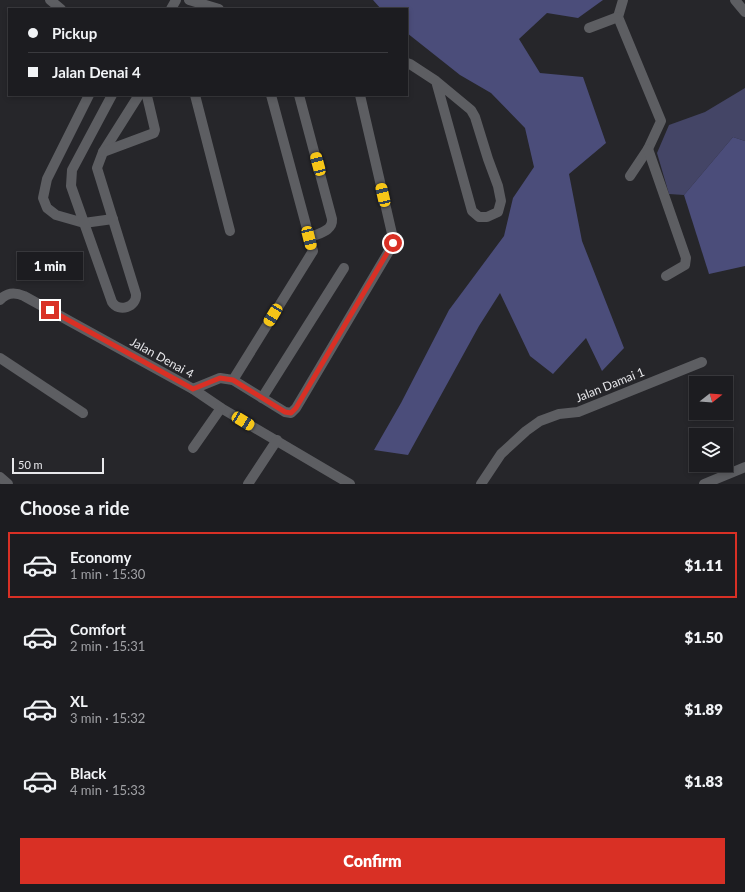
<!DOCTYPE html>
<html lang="en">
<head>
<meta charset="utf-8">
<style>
	body { margin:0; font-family:Lato,sans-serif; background:#29292d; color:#f1f3f6; height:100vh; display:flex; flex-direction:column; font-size:15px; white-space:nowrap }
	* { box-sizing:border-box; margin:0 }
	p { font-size:13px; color:#a0a1a5 }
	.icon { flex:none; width:22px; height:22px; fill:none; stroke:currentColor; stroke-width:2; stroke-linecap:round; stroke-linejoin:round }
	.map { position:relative; height:484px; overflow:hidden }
	.panel { display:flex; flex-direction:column; background:#1c1c20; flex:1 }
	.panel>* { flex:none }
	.top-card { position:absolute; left:8px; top:8px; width:400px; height:88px; border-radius:0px; box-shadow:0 2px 6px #0003,0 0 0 1px #3a3a3e; display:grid; align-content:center; height:88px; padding:0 20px; background:#1c1c20 }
	.needle { width:26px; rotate:73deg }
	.controls { position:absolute; left:689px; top:376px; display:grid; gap:8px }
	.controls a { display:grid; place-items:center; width:44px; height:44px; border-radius:0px; background:#1c1c20; box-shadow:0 2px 6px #0003,0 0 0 1px #3a3a3e; font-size:20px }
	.scale { position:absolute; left:12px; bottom:10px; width:92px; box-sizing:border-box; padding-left:4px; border:2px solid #e8e8eb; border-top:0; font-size:11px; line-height:14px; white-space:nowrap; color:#e8e8eb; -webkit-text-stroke:3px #26262a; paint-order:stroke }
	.end { position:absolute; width:18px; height:18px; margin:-9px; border:5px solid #d93025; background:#fff; box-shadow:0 0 0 2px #fff }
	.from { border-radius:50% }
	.bubble { position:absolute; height:28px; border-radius:0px; background:#1c1c20; box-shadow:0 2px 6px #0003,0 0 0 1px #3a3a3e; font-size:13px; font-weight:800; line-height:28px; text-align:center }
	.car { position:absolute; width:12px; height:24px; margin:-12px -6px; border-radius:5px; box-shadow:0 0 3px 1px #0007; background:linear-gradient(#f5c518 24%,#345 0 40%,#f5c518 0 76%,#345 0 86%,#f5c518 0) }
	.top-card b { display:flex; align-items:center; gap:14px; height:38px; font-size:15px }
	.top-card b+b { border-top:1px solid #3a3a3e }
	.top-card i { width:10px; height:10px; background:#f1f3f6 }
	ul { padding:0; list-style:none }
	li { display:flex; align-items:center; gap:12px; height:66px; margin:0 8px 6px; padding:0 12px; border:2px solid transparent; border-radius:0px }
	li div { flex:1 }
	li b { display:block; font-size:15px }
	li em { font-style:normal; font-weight:800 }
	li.on { border-color:#d93025 }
	li>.icon { width:36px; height:36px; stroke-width:1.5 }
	h2 { padding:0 20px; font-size:18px; line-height:48px }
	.primary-button { display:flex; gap:8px; margin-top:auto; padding:8px 20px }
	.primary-button a { flex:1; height:46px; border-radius:0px; background:#d93025; color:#fff; font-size:16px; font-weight:800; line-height:46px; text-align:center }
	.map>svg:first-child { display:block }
	.green { fill:#444566 }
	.forest { fill:#4b4d7a }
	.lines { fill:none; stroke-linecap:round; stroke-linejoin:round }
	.minor { stroke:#5d5e62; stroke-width:10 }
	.route { stroke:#d93025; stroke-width:5 }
	.labels { text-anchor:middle; stroke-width:3.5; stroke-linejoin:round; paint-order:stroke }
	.street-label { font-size:12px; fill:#e8e8eb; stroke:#26262a }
</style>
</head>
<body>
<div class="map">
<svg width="745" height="484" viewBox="0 0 745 484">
	<rect width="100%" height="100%" fill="#26262a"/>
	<polygon class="green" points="745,88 745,141 733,137 684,195 669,194 657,153 669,125 705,112"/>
	<g class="forest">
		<polygon points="373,0 603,0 578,18 547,13 519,39 540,73 583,77 606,143 569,174 582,241 624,348 602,371 586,338 553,374 530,356 500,293 479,326 408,455 374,450 401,403 449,310 504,236 513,198 534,167 525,128 491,93 460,75 407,33 407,9 381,9"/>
		<polygon points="733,137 745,141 745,266 709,274 684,195"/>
	</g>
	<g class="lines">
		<g class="minor">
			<polyline points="50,0 61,9"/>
			<polyline points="189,0 219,9"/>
			<polyline points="623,0 618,17 661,121 648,149 630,176"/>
			<polyline points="735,0 745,12"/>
			<polyline points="171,9 176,0"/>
			<polyline points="589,28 618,17"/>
			<polyline points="407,63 410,64 436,81 471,110 475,117 488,159 498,186 501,201 498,212 487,217 479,217 472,211 436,81"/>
			<polyline points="89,95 47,179 43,198 47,208 56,215 84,223 113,219"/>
			<path d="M112 95 72 170 71 186 112 302C119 313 137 307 136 294L97 168 103 152 139 95"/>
			<polyline points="195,95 230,231"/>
			<path d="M299 95 332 219C333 231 319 233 309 238"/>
			<polyline points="648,149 686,258 685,265 666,276"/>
			<polyline points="103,152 154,133 155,130 147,96 146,95"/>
			<path d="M0 300C7 292 15 292 24 296L193 389 221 408 350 484"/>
			<polyline points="0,358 83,413"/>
			<polyline points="233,380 285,412 291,413 296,408 392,246 393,238 360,95"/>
			<polyline points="193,389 220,378 233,380 313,251 271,95"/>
			<polyline points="262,398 344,268"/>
			<polyline points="193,448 221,408"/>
			<polyline points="0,477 8,484"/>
			<polyline points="248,484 277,440"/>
			<polyline points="481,484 501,454 526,431 540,421 559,414 578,412 702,362"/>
			<polyline points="704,484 745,467"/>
		</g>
	</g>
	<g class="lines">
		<polyline class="route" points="50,310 193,389 220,378 233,380 285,412 291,413 296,408 393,243"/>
	</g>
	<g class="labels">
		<g class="street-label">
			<text transform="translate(162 358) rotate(29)" y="4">Jalan Denai 4</text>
			<text transform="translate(610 385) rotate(-22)" y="4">Jalan Damai 1</text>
		</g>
	</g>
</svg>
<div class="controls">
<a><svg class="needle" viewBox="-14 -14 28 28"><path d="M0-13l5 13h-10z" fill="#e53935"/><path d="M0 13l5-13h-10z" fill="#a0a1a5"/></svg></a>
<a><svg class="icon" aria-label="layers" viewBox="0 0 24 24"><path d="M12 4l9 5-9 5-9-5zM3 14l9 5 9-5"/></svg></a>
</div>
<div class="scale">50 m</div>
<i class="end from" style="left:393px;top:243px"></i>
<i class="end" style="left:50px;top:310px"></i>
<div class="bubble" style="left:17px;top:252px;width:66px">1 min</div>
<i class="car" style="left:318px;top:164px;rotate:345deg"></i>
<i class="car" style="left:383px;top:195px;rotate:347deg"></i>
<i class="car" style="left:309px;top:238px;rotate:166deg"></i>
<i class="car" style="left:273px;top:315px;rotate:211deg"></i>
<i class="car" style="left:243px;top:421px;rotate:121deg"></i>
<div class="top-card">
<b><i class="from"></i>Pickup</b>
<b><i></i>Jalan Denai 4</b>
</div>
</div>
<section class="panel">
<h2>Choose a ride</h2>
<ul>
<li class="on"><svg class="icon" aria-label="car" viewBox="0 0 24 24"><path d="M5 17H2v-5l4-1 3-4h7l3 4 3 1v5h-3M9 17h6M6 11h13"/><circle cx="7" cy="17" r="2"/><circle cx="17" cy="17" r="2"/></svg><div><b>Economy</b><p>1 min · 15:30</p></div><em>$1.11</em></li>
<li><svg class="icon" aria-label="car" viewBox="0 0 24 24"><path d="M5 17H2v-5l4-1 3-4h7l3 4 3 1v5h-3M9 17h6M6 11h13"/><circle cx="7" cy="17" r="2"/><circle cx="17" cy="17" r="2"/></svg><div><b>Comfort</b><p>2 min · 15:31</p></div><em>$1.50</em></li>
<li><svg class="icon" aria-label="car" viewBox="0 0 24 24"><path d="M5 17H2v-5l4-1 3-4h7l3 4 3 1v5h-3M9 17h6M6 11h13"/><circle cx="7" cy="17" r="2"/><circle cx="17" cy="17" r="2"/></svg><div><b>XL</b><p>3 min · 15:32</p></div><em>$1.89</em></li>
<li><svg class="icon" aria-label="car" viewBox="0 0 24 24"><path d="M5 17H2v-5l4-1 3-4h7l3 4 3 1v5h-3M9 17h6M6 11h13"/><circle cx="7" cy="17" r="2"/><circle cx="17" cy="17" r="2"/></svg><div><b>Black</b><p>4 min · 15:33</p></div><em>$1.83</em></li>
</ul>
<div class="primary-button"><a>Confirm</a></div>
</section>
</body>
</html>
